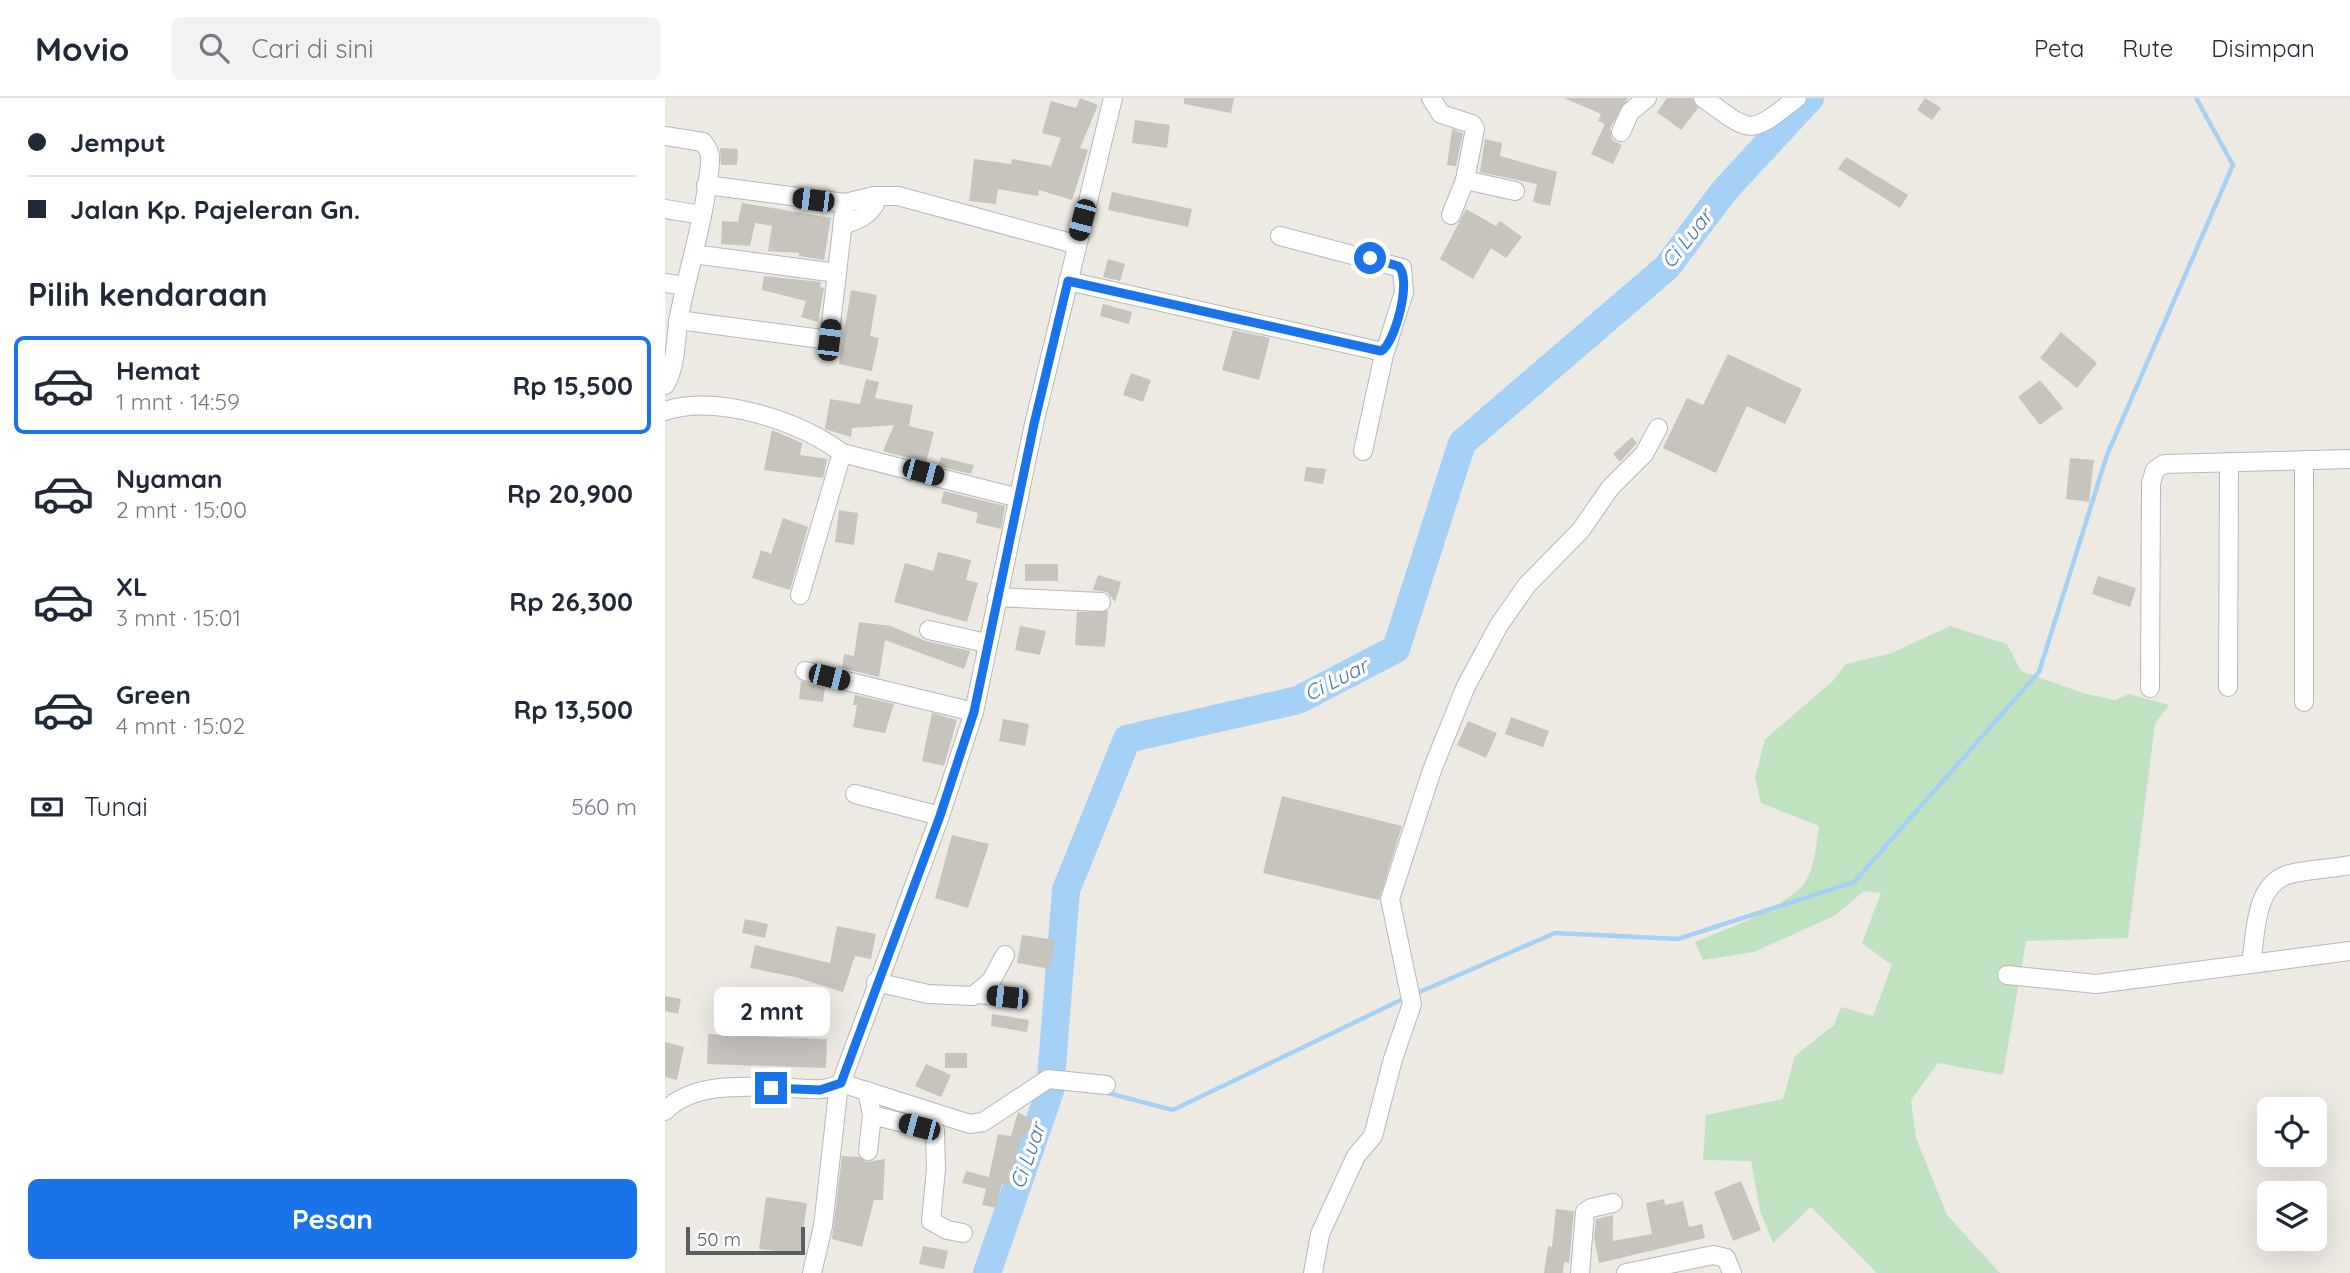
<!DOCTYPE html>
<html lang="id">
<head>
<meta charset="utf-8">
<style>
	body { margin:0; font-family:Quicksand,sans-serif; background:#f2f2f3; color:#1f2937; height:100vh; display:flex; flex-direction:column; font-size:26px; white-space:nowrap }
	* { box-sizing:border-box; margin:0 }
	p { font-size:23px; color:#747a83 }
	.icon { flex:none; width:38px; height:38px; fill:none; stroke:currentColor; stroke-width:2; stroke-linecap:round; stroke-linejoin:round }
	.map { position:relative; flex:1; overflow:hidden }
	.sheet { display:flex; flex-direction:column; background:#fff; width:665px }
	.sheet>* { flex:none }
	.guide { display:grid; align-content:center; height:154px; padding:0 28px; background:#fff }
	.controls { position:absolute; left:1592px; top:999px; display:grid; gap:14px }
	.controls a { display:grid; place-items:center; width:70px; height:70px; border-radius:10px; background:#fff; box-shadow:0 7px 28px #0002; font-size:35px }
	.scale { position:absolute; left:21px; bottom:18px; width:119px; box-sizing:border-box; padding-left:7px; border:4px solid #5a5d61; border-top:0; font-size:19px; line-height:24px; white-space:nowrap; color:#5a5d61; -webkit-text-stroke:5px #fff; paint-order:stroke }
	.end { position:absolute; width:32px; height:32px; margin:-16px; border:9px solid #1a73e8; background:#fff; box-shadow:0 0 0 4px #fff }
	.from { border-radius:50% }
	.bubble { position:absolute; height:49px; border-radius:10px; background:#fff; box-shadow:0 7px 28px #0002; font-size:23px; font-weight:800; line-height:49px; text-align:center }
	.car { position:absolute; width:21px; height:42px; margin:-21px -10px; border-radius:9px; box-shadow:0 0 5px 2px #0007; background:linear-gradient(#222 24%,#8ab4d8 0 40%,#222 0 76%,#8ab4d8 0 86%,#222 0) }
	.guide b { display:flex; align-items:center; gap:24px; height:66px; font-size:26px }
	.guide b+b { border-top:2px solid #e0e1e3 }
	.guide i { width:18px; height:18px; background:#1f2937 }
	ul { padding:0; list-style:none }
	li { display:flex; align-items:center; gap:21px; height:98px; margin:0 14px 10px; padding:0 14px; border:4px solid transparent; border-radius:10px }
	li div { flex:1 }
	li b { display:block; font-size:26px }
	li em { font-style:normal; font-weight:800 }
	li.on { border-color:#1a73e8 }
	li>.icon { width:63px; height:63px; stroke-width:1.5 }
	h2 { padding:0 28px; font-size:32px; line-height:84px }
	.pay { display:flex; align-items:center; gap:18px; height:77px; padding:0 28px; font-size:26px }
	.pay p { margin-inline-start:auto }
	.cta { display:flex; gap:14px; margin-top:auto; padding:14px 28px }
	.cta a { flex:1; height:80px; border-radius:10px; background:#1a73e8; color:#fff; font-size:28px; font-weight:800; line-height:80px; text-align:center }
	header { display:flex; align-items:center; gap:42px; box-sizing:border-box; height:98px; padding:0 35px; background:#fff; border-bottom:2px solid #e0e1e3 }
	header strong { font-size:33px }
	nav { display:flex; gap:38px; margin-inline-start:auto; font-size:24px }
	.search { width:490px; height:63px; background:#f2f2f3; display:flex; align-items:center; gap:18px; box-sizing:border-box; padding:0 24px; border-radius:10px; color:#747a83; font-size:26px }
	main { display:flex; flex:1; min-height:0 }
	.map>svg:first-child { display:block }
	.green { fill:#c0e2c1 }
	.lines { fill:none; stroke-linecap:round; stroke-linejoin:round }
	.stream { stroke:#a6d1f7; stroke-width:4.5 }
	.river { stroke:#a6d1f7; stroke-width:28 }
	.building { fill:#c7c4be }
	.minor-casing { stroke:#b4b7bb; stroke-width:20 }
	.minor { stroke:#fff; stroke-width:18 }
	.route { stroke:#1a73e8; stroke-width:9 }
	.labels { text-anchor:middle; stroke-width:7; stroke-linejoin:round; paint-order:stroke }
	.water-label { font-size:21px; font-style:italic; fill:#4977b0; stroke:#fff }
</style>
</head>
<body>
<header>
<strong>Movio</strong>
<div class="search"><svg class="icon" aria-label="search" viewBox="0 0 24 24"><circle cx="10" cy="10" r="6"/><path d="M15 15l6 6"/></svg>Cari di sini</div>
<nav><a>Peta</a><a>Rute</a><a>Disimpan</a></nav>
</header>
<main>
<section class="sheet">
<div class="guide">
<b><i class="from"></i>Jemput</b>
<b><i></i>Jalan Kp. Pajeleran Gn.</b>
</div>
<h2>Pilih kendaraan</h2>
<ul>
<li class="on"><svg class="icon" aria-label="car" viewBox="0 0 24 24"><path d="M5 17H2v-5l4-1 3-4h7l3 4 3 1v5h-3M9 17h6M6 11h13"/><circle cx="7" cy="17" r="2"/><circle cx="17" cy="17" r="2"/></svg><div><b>Hemat</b><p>1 mnt · 14:59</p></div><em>Rp 15,500</em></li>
<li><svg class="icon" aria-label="car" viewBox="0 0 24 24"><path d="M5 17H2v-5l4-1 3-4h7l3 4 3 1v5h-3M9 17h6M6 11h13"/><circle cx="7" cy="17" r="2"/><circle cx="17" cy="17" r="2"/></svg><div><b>Nyaman</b><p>2 mnt · 15:00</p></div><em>Rp 20,900</em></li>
<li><svg class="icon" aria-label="car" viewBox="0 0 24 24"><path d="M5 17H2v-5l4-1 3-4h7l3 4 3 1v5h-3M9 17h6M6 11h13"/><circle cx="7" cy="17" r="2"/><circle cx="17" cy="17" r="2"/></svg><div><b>XL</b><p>3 mnt · 15:01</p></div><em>Rp 26,300</em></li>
<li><svg class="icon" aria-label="car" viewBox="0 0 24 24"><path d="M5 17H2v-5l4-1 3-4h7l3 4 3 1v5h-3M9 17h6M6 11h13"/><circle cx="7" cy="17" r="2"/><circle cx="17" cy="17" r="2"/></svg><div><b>Green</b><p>4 mnt · 15:02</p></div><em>Rp 13,500</em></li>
</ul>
<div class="pay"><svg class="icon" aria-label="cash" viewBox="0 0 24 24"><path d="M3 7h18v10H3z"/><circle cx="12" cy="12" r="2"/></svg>Tunai<p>560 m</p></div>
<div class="cta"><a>Pesan</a></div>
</section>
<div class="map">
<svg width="1685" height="1175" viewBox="0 0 1685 1175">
	<rect width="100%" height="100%" fill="#eceae2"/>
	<path class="green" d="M1285 528 1342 546 1356 573 1418 595 1450 602 1464 596 1504 607 1490 626 1463 840 1361 843 1338 977 1273 965 1246 1002 1251 1040 1282 1117 1335 1175H1212L1146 1109 1108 1145 1095 1113 1086 1063 1038 1062 1041 1017 1118 1001 1130 958 1169 927 1176 909 1208 918 1227 867 1197 845 1216 795 1199 793 1169 818 1089 854 1038 862 1030 844C1060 832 1116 811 1138 787 1150 772 1151 746 1154 728L1096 705 1090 680 1100 641 1167 584 1181 566 1227 555Z"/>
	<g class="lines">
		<g class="stream">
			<polyline points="750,896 890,835 1013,841 1189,784 1374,574 1442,357 1568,67 1531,0"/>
			<polyline points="439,994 508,1012 742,899"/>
		</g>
		<polyline class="river" points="322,1175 385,993 401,792 462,641 633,602 731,551 797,345 1002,169 1059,93 1145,0"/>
	</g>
	<g class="building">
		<polygon points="415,0 433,7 415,50 423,52 407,102 374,92 373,98 333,91 331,106 304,103 309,61 346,66 347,61 386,68 396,40 377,35 386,3 411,10"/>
		<polygon points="519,0 569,0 566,15 519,6"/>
		<polygon points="899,0 963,0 945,30 947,42 957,47 948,66 926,56 940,26 933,23 936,16"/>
		<polygon points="1002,0 1027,0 1033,10 1016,32 992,14"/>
		<polygon points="1260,0 1276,10 1267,22 1252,12"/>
		<polygon points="470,22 505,27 502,50 467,45"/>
		<polygon points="787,31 798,35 791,68 782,67"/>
		<polygon points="820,41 837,45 835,58 892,74 885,108 868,104 872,86 815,74"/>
		<polygon points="55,50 73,51 72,67 56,67"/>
		<polygon points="1181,59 1243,97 1235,110 1173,71"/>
		<polygon points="447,94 527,111 523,129 443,112"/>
		<polygon points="77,105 166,120 159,162 134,158 134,155 103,153 107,128 90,125 85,148 56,146 57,123 73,124"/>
		<polygon points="801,111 831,128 835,123 857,139 841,160 826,150 808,181 775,161"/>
		<polygon points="443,161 460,166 455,183 438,179"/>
		<polygon points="99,178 156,184 155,189 159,190 153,224 136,219 141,203 97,192"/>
		<polygon points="186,192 212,197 205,238 214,240 207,273 174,266"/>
		<polygon points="438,206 467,214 464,226 435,218"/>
		<polygon points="568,232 605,240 594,282 557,272"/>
		<polygon points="1396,234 1432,265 1412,290 1375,260"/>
		<polygon points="1063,256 1137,291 1120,326 1082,308 1051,375 998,350 1022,300 1038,307"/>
		<polygon points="466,275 486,282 478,304 458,297"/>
		<polygon points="201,281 214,284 210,300 248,307 244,328 269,334 261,365 218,353 229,327 187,330 186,339 160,331 165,301 195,306"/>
		<polygon points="1375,282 1398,310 1375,327 1353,299"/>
		<polygon points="107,332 137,345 135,357 162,361 158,380 99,372"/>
		<polygon points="967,339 972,345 955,364 948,356"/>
		<polygon points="276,359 309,367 306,376 273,368"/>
		<polygon points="1405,360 1429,362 1424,404 1401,401"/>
		<polygon points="641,369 661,371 658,386 639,383"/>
		<polygon points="279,393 340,408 336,431 311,425 313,415 276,405"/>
		<polygon points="174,412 193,415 189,447 170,444"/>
		<polygon points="118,420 143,429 125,492 87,480 96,452 106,456"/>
		<polygon points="273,454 306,462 301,482 313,485 302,524 229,504 240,465 268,473"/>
		<rect x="360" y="466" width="33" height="17"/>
		<polygon points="433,477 456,484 450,504 442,494 428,492"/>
		<polygon points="1433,478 1471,490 1465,509 1427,496"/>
		<polygon points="443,513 440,549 410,547 412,514"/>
		<polygon points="194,524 226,528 261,543 305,553 299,571 220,542 214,579 177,570 179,556 189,558"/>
		<polygon points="355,528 381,533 375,557 350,552"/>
		<polygon points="136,583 160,590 158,604 134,601"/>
		<polygon points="190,597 229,606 220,635 188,629 192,607 188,607"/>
		<polygon points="267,615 292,622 279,668 257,663"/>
		<polygon points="846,619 884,633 878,649 840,636"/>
		<polygon points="338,621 364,626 360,648 334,643"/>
		<polygon points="803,623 832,635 821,660 792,647"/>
		<polygon points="617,698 737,728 714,802 598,775"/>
		<polygon points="287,737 324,746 303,810 270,800"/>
		<polygon points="80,821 103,826 100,840 77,835"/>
		<polygon points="172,828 211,836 206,861 190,858 178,894 130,879 85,870 90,847 165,865"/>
		<polygon points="357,837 390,842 385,871 352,865"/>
		<polygon points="0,898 16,901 13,916 0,913"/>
		<polygon points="327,916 364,922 362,934 326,928"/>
		<polygon points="43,936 162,941 161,970 42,966"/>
		<polygon points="0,944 19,949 12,982 0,979"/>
		<rect x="280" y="955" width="22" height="15"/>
		<polygon points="261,966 286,977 276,999 250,988"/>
		<polygon points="353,1014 367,1022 364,1037 357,1035 346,1087 337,1086 331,1110 317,1107 321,1091 297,1085 301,1073 324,1079 333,1036 346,1038"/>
		<polygon points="177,1058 194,1059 202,1064 220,1061 218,1102 209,1102 197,1149 167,1141"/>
		<polygon points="1076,1083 1096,1132 1068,1143 1049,1094"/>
		<polygon points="101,1099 142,1105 135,1156 94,1151"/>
		<polygon points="999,1101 1000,1107 1018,1103 1024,1129 1037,1126 1040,1140 934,1165 929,1140 931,1121 948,1117 948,1143 987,1136 981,1105"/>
		<polygon points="891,1111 909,1113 904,1165 899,1164 898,1175 879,1175 883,1148 887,1149"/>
		<polygon points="258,1148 283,1153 279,1171 254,1166"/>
	</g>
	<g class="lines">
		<g class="minor-casing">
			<g id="minor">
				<polyline points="766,0 776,16 807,26 810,31 800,82 786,117"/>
				<path d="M1038 0C1088 36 1083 38 1132 0"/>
				<polyline points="956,34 965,14 982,0"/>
				<path d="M0 38 38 44C43 51 46 56 45 64 41 116 24 167 14 219 10 241 12 267 0 287"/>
				<polyline points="800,82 850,93"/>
				<polyline points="41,87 180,105 209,98 233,98 410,146"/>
				<polyline points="0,111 37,117"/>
				<path d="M178 127C192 122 202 119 210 106L209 98"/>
				<polyline points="28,156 172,175 180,105"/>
				<polyline points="403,183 714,253 721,251 739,194 737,170 615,138"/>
				<polyline points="0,185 20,188"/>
				<polyline points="13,222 164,242 172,175"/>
				<path d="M0 313C53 296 134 323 177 355"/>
				<polyline points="698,353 720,252"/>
				<polyline points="1639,362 1639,604"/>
				<polyline points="135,497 177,355 354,400"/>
				<polyline points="332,499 436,504"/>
				<polyline points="264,532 321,545"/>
				<polyline points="140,573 309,614"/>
				<polyline points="1563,589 1564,364"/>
				<polyline points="1485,590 1486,385 1490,372 1499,366 1685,361"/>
				<polyline points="190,696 275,718"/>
				<path d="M1586 865C1591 836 1589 785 1625 776 1644 771 1665 771 1685 767"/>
				<polyline points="1342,877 1431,886 1685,853"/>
				<polyline points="211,884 263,896 308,898 326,883 340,857"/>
				<polyline points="313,896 342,899"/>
				<polyline points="176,985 305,1026 318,1024 383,981 441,987"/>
				<polyline points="202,993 207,1017 270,1033 271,1071 266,1123 282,1132 298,1135"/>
				<path d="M0 1013C30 982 87 989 127 990 145 991 160 994 176 985L275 718 309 614 369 326 448 0"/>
				<polyline points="203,1053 207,1017"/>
				<polyline points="147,1175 158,1128 174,986"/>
				<polyline points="648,1175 655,1136 691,1058 708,1038 728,961 747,906 725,801 767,672 801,588 834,527 862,487 916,432 945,390 979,356 993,330"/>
				<polyline points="915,1175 920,1114 926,1110 948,1105"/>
				<polyline points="961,1175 1048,1157 1061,1160 1067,1175"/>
			</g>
		</g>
		<use href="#minor" class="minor"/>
	</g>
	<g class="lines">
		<path class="route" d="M106 990 155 992 176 985 275 718 309 614 369 326 403 183 716 253C730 246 748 179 733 168L705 160"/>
	</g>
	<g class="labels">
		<g class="water-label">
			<text transform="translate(1022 141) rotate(-52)" y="7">Ci Luar</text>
			<text transform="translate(671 582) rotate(-27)" y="7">Ci Luar</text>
			<text transform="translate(363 1058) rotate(-71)" y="7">Ci Luar</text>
		</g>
	</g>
</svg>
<div class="controls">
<a><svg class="icon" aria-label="locate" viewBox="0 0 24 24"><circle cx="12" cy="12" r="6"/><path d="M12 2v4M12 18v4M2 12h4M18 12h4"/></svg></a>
<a><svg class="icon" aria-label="layers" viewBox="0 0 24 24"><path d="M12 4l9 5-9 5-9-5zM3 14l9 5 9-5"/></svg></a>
</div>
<div class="scale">50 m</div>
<i class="end from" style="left:705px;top:160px"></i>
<i class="end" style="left:106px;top:990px"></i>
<div class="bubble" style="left:49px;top:889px;width:116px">2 mnt</div>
<i class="car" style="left:148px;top:102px;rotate:277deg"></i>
<i class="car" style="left:417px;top:122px;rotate:195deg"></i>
<i class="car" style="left:164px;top:242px;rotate:7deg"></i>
<i class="car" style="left:258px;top:374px;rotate:105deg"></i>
<i class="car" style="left:164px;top:579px;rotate:104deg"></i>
<i class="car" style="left:342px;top:899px;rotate:276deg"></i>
<i class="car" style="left:254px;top:1029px;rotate:285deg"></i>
</div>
</main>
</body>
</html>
